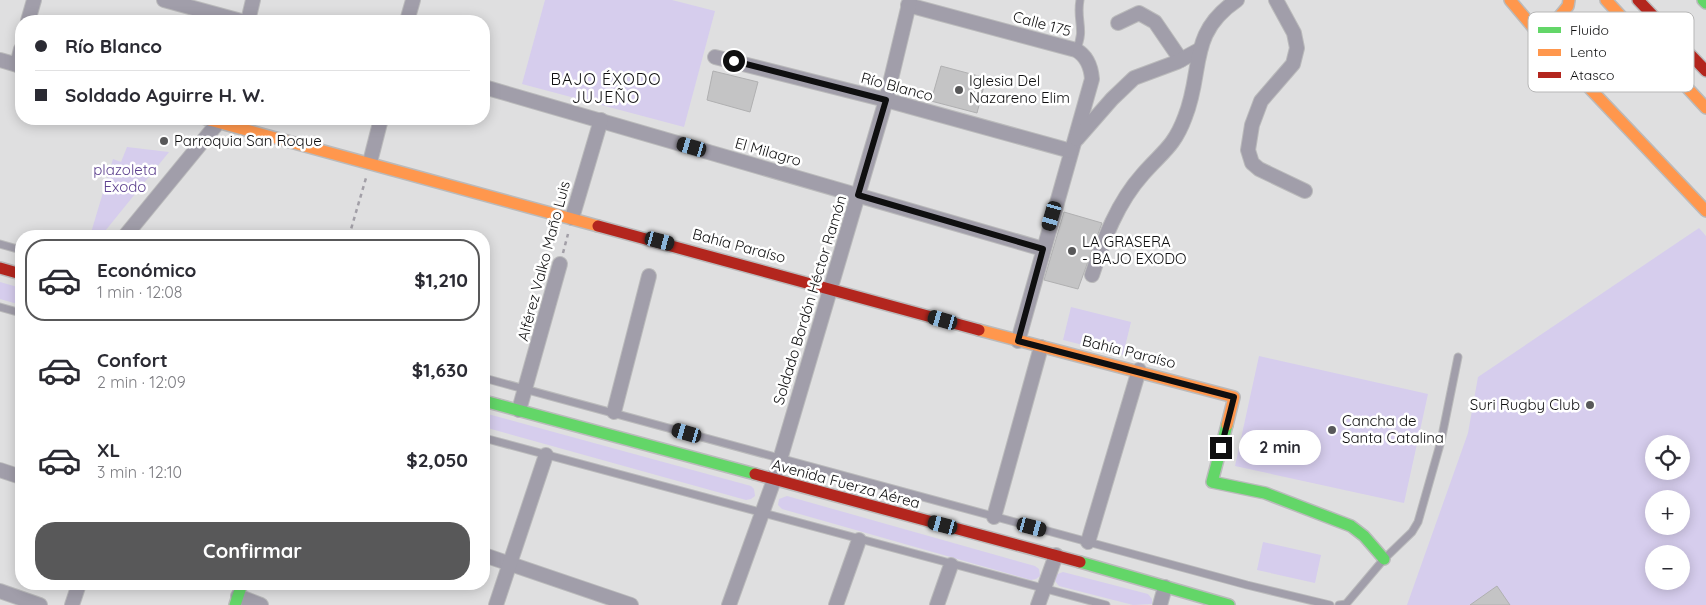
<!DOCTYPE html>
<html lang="es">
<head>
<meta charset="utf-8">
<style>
	body { margin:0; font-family:Quicksand,sans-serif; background:#f2f2f3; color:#2b2b33; height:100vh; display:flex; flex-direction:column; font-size:19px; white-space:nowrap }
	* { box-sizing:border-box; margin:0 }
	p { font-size:16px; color:#7c7c81 }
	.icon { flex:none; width:28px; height:28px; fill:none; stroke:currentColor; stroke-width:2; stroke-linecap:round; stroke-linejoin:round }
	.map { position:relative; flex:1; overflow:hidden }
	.drawer { position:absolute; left:15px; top:230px; width:475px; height:360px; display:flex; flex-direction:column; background:#fff; border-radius:20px; box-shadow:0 2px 12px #0003 }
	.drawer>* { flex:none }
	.banner { position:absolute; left:15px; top:15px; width:475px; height:110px; border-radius:20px; box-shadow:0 2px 12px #0003; display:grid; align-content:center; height:110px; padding:0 20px; background:#fff }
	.fabs { position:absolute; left:1645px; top:435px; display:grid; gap:10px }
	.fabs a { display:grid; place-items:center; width:45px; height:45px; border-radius:50%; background:#fff; box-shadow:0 2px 12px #0003; font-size:25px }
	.end { position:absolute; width:22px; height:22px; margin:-11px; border:6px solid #0f0f10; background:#fff; box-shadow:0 0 0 2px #fff }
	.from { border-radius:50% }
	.bubble { position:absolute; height:35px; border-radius:18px; background:#fff; box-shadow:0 2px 12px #0003; font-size:16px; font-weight:700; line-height:35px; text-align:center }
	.car { position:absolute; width:15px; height:30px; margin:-15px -8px; border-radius:6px; box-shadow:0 0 4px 1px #0007; background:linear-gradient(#222 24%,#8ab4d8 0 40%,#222 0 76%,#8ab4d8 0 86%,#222 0) }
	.banner b { display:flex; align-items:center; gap:18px; height:48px; font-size:19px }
	.banner b+b { border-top:1px solid #e1e1e2 }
	.banner i { width:12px; height:12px; background:#2b2b33 }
	ul { padding:9px 0 0; list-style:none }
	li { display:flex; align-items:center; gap:15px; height:82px; margin:0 10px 8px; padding:0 10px; border:2px solid transparent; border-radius:20px }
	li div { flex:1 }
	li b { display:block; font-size:19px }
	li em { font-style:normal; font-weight:700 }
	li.current { border-color:#585859 }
	li>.icon { width:45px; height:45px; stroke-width:1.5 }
	.button { display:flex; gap:10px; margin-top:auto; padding:10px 20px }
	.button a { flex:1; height:58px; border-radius:20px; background:#585859; color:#fff; font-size:20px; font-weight:700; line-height:58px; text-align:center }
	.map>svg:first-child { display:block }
	.green { fill:#d6cded; fill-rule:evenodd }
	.building { fill:#c4c4c5; stroke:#b0b0b1 }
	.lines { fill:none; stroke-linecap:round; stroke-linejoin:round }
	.lane-casing { stroke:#bababb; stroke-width:9 }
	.street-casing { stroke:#bababb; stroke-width:16 }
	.fast-casing { stroke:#bababb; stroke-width:14 }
	.slow-casing { stroke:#bababb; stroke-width:14 }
	.jam-casing { stroke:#bababb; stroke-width:14 }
	.path { stroke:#a29fa7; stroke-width:2.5; stroke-dasharray:4 4; stroke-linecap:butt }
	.lane { stroke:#a19eaa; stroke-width:7 }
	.street { stroke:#a19eaa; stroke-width:14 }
	.fast { stroke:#63d668; stroke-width:11 }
	.slow { stroke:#ff974d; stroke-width:11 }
	.jam { stroke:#b3261e; stroke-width:11 }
	.route { stroke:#0f0f10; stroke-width:6 }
	.poi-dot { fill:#585859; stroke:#fff; stroke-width:2 }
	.labels { text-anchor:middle; stroke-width:5; stroke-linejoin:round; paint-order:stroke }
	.street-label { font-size:15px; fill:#0f0f10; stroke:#fff }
	.poi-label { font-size:15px; fill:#0f0f10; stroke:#fff; text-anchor:start }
	.park-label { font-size:15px; fill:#5d418e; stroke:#fff }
	.neighbourhood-label { font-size:16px; letter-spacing:1px; fill:#0f0f10; stroke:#fff }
	.key { fill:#fff; stroke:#b7b7b7; stroke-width:1 }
	.key-label { font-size:14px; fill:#0f0f10 }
</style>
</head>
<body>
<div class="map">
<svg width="1706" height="605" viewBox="0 0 1706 605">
	<rect width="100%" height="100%" fill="#dfdfe0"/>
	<g class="green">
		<polygon points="545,0 672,0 715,11 684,127 522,84"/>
		<polygon points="127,147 169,152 101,236 90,236 113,159 121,162"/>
		<path d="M1699 228 1706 236V605H1407L1468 433 1478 377ZM1654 444H1681V471H1654ZM1654 499H1681V526H1654ZM1654 554H1681V581H1654Z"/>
		<polygon points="0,282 21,288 21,305 0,299"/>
		<polygon points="1071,307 1131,322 1123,355 1063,340"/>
		<polygon points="1259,356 1428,394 1404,503 1235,466"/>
		<polygon points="484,413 751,486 754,489 755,496 751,499 746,500 484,427"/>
		<polygon points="787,496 1035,566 1039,569 1040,576 1036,579 1031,580 782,509 778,505 779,499"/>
		<polygon points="1263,542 1321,555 1315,583 1257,570"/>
		<polygon points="1063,572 1148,594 1152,599 1152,604 1133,605 1059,586 1055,581 1055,575"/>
	</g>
	<g class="building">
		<polygon points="941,66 986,78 977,113 931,101"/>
		<polygon points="713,71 758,82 750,112 707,100"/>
		<polygon points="1064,212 1102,223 1078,289 1044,280"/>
		<polygon points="1497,586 1510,605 1470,605"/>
	</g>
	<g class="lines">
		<g class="lane-casing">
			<g id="lane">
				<path d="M1076 50C1086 29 1076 21 1080 0"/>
				<polyline points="0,244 21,250"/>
				<polyline points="0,307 21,313"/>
				<polyline points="484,378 1247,585 1330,605"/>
				<polyline points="484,438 1106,605"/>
				<polyline points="1339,605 1346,604 1384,559 1412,532 1418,522 1441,441 1458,357"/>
			</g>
		</g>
		<g class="street-casing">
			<g id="street">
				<polyline points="164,0 241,21"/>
				<polyline points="1276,0 1294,33 1297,48 1293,64 1261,101 1252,125 1248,150 1252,163 1259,169 1305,191"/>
				<path d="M908 5 1076 50C1087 56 1091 67 1092 79L1018 341"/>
				<polyline points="28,21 34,0"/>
				<polyline points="248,21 253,0"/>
				<polyline points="407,21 413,0"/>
				<polyline points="1118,23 1139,13 1155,22 1181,60"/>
				<polyline points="715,57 886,100 1071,151"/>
				<polyline points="0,60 21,66"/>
				<polyline points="17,65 21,49"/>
				<polyline points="484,87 1043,249"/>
				<polyline points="1077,139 1112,99 1134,78 1177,62 1199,50"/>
				<polyline points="370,162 381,119"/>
				<polyline points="572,218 601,120"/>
				<polyline points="125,236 221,119"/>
				<path d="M1092 275C1104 239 1117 203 1143 174 1162 152 1174 147 1185 117 1204 70 1187 34 1237 0"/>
				<polyline points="519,410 560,264"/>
				<polyline points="614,412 649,276"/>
				<polyline points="0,470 21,477"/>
				<polyline points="994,517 1041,347"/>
				<polyline points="1088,542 1139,370"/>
				<polyline points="484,555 631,605"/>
				<polyline points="0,591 40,605"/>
				<polyline points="238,596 261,605"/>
				<polyline points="72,605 79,584"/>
				<polyline points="496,605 546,455"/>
				<polyline points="729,605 774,480 886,100 910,0"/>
				<polyline points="836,605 859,540"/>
				<polyline points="937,605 951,565"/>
				<polyline points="1038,605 1056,555"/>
				<polyline points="1160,605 1165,587"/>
			</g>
		</g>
		<g class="fast-casing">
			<g id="fast">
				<polyline points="1703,0 1706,3"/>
				<polyline points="484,401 755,474"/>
				<polyline points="1227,425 1212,482 1265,493 1351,526 1364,536 1384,559"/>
				<polyline points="1080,562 1229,605"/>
				<polyline points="235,605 242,584"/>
			</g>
		</g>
		<g class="slow-casing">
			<g id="slow">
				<polyline points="1510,0 1542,38 1706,211"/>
				<polyline points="1606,0 1706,108"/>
				<polyline points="1542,38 1568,6 1569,0"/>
				<polyline points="206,119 598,226"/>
				<polyline points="979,330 1234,397 1227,425"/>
			</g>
		</g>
		<g class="jam-casing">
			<g id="jam">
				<polyline points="1638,0 1706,71"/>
				<polyline points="598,226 979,330"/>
				<polyline points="0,268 21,274"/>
				<polyline points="755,474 1080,562"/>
			</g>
		</g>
		<g class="path">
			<polyline points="349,236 366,178"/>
			<polyline points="563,253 568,234"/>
		</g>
		<use href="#lane" class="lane"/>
		<use href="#street" class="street"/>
		<use href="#fast" class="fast"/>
		<use href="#slow" class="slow"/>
		<use href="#jam" class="jam"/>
	</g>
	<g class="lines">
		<polyline class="route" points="734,61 886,100 858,195 1043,249 1018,341 1234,397 1221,448"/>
	</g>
	<g class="poi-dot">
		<circle cx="959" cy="90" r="5"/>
		<circle cx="164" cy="141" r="5"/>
		<circle cx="1072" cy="251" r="5"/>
		<circle cx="1590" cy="405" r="5"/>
		<circle cx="1332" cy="430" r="5"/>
	</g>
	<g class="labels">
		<g class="street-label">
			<text transform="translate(1042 24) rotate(15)" y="5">Calle 175</text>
			<text transform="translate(897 87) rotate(15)" y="5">Río Blanco</text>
			<text transform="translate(768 152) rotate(16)" y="5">El Milagro</text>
			<text transform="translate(739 246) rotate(15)" y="5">Bahía Paraíso</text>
			<text transform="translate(544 261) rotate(-75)" y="5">Alférez Valko Maño Luis</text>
			<text transform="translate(810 300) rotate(-73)" y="5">Soldado Bordón Héctor Ramón</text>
			<text transform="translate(1129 352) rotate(14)" y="5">Bahía Paraíso</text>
			<text transform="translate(846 484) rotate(15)" y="5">Avenida Fuerza Aérea</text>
		</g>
		<g class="poi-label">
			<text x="969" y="86">Iglesia Del<tspan x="969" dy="17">Nazareno Elim</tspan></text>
			<text x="174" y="146">Parroquia San Roque</text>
			<text x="1082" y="247">LA GRASERA<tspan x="1082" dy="17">- BAJO EXODO</tspan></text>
			<text x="1580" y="410" text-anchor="end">Suri Rugby Club</text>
			<text x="1342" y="426">Cancha de<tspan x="1342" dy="17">Santa Catalina</tspan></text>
		</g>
		<g class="park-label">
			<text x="125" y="175">plazoleta<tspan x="125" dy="17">Exodo</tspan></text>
		</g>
		<g class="neighbourhood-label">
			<text x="606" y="85">BAJO ÉXODO<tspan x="606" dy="18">JUJEÑO</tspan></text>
		</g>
	</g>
	<rect x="1528" y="12" width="166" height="80" rx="8" class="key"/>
	<rect x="1538" y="27" width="23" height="6" fill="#63d668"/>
	<rect x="1538" y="49" width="23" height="7" fill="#ff974d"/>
	<rect x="1538" y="72" width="23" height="6" fill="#b3261e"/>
	<g class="key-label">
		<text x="1570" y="35">Fluido</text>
		<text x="1570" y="57">Lento</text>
		<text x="1570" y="80">Atasco</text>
	</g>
</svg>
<div class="fabs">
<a><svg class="icon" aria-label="locate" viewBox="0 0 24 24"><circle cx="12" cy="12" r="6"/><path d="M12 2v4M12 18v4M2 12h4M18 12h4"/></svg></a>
<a>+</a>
<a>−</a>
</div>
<i class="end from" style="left:734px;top:61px"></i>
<i class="end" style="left:1221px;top:448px"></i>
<div class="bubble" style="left:1239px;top:430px;width:82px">2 min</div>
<i class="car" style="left:692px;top:147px;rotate:286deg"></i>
<i class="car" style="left:1052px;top:216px;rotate:196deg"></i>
<i class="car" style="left:660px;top:241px;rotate:105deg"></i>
<i class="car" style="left:943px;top:320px;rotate:286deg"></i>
<i class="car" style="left:687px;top:433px;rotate:286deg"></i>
<i class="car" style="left:943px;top:525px;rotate:285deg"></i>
<i class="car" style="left:1032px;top:527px;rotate:105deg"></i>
<div class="banner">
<b><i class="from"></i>Río Blanco</b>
<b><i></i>Soldado Aguirre H. W.</b>
</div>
<section class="drawer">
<ul>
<li class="current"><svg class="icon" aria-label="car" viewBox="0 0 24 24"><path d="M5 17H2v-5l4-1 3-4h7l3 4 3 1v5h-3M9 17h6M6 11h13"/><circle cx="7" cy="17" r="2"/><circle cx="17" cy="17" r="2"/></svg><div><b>Económico</b><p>1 min · 12:08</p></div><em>$1,210</em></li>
<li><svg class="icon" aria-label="car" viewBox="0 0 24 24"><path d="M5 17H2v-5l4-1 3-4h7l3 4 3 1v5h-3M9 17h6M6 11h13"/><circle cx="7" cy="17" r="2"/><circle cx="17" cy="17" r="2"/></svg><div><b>Confort</b><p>2 min · 12:09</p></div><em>$1,630</em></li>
<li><svg class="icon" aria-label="car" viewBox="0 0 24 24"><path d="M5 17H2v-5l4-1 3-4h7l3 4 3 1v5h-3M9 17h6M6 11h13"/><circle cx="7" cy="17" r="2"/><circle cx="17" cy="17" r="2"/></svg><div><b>XL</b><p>3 min · 12:10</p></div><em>$2,050</em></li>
</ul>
<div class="button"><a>Confirmar</a></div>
</section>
</div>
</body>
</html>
